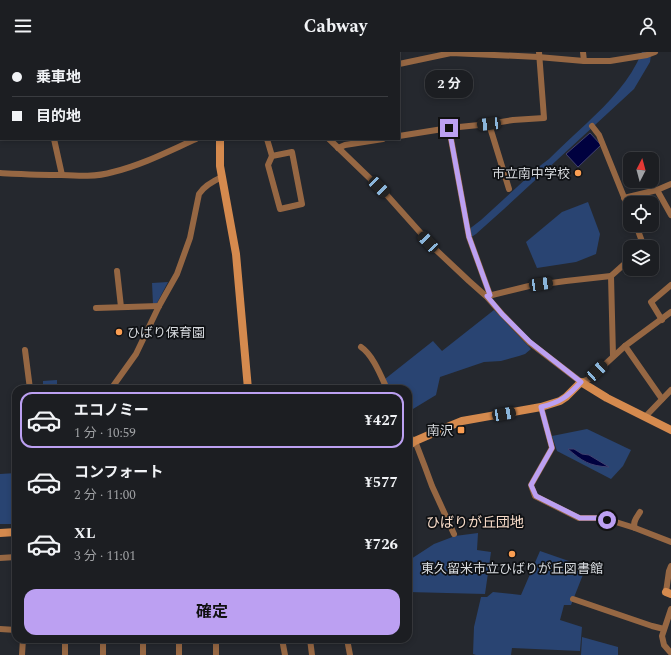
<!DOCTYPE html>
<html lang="ja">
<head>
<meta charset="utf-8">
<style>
	body { margin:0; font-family:Spectral,"Noto Sans JP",serif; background:#292b2f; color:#f1f3f6; height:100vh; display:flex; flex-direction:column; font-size:15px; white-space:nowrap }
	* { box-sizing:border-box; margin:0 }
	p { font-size:13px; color:#a0a2a5 }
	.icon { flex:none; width:22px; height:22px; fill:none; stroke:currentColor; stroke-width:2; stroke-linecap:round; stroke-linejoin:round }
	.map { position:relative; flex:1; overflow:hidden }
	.drawer { position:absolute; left:12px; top:333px; width:400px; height:258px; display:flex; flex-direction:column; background:#1c1e22; border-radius:12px; box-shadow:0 2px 6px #0003,0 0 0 1px #3a3c40 }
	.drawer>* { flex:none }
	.hud { position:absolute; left:0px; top:0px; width:400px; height:88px; box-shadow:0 2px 6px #0003,0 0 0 1px #3a3c40; display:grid; align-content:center; height:88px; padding:0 12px; background:#1c1e22 }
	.needle { width:26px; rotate:6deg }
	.buttons { position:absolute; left:623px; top:100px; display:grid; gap:8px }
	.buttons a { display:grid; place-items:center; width:36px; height:36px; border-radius:8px; background:#1c1e22; box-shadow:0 2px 6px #0003,0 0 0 1px #3a3c40; font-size:20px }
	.end { position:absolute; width:18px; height:18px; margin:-9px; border:5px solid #bca0f2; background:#111; box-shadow:0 0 0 2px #111 }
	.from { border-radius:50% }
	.bubble { position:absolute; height:28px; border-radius:12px; background:#1c1e22; box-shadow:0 2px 6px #0003,0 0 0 1px #3a3c40; font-size:13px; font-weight:700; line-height:28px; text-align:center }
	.car { position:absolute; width:12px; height:24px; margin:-12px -6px; border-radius:5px; box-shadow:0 0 3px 1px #0007; background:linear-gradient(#222 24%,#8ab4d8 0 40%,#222 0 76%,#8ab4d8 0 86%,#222 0) }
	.hud b { display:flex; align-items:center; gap:14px; height:38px; font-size:15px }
	.hud b+b { border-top:1px solid #3a3c40 }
	.hud i { width:10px; height:10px; background:#f1f3f6 }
	ul { padding:7px 0 0; list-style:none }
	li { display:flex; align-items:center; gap:12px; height:56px; margin:0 8px 6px; padding:0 4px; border:2px solid transparent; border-radius:12px }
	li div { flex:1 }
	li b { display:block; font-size:15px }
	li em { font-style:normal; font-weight:700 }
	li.current { border-color:#bca0f2 }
	li>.icon { width:36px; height:36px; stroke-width:1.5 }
	.primary-button { display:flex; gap:8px; margin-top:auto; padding:8px 12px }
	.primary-button a { flex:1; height:46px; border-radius:12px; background:#bca0f2; color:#111; font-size:16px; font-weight:700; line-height:46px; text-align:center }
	header { display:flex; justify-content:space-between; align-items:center; height:52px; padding:0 12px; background:#1c1e22; font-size:18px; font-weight:700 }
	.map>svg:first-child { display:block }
	.green { fill:#294472 }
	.water { fill:#00013f; stroke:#41426f }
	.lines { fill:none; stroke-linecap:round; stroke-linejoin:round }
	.street { stroke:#966743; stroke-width:6 }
	.secondary { stroke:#d58a4e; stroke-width:8 }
	.route { stroke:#bca0f2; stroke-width:5 }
	.poi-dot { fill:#fb9e52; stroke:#0f1114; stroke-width:1.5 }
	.labels { text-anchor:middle; stroke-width:3.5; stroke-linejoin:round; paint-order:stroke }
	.poi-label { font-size:13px; fill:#d8dbdf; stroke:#0f1114; text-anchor:end }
	.neighbourhood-label { font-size:14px; fill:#f8dcc9; stroke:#0f1114 }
</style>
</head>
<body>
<header><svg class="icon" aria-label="menu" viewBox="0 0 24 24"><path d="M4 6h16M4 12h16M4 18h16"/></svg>Cabway<svg class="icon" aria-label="person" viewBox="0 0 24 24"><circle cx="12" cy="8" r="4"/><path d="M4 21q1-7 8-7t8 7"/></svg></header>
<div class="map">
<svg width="671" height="603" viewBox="0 0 671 603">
	<rect width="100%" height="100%" fill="#25282e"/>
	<g class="green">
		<path d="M642 0H659L651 3 650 10 634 37 504 157 476 182 470 186 468 178 481 168 541 113 549 107C561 95 574 83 587 71 609 50 630 29 642 0Z"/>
		<polygon points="588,150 600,182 596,202 576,210 537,216 526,190 562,160"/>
		<polygon points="168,230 157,251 153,252 152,231"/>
		<polygon points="494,258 531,297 525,302 519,304 501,309 484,310 440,325 436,343 408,360 408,337 390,337 385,327 433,289 442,299"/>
		<polygon points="57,328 57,337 43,337 43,329"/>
		<polygon points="587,377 631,398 623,414 611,427 557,399 552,384"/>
		<polygon points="16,421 16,472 0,472 0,422"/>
		<polygon points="478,481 477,498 491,500 485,542 408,540 408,510 411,507 434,492 455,484"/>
		<polygon points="540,499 586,515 571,553 564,553 560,568 582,575 580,599 512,596 511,603 476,603 473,602 474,575 481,545 487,545 493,540 521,543"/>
		<polygon points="582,585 618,595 618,603 581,603"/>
	</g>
	<g class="water">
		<polygon points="590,81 601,93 578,115 566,102"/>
		<path d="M568 397H574L582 402 589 403 609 415C589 414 582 409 568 397Z"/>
	</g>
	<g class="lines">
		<g class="street">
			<polyline points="30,0 30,1"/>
			<polyline points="99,0 99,1"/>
			<polyline points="270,0 271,1"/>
			<polyline points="583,0 584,9"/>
			<polyline points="70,1 73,0"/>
			<polyline points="399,12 451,1 538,5 584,9 610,9 647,3 655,0"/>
			<polyline points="0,22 1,22"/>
			<polyline points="489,72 509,137"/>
			<polyline points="592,74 599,83 630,160"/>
			<polyline points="449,76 469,185 490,243"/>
			<polyline points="399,84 449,76 489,72 513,68 544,66 539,0"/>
			<polyline points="54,87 62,123"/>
			<polyline points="267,87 272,104 268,113 280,157 302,152 292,100 272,104"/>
			<polyline points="329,87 385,141 435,197 469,229 487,245 502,262 529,290 581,330 589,327 625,294 671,260"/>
			<polyline points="338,96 345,93 383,87"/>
			<path d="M0 121C21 122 41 123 61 123 79 124 96 125 113 120 142 113 169 99 196 87"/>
			<polyline points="657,138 671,163"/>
			<polyline points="624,146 657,138 671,132"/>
			<polyline points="636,173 644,195"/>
			<polyline points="117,219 121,255"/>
			<polyline points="611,224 613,304"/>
			<polyline points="488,244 529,234 566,229 611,224 630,207"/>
			<polyline points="96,256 159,254"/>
			<polyline points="662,268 651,250 671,233"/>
			<polyline points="625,294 662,347"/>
			<path d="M361 295C373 303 381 324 387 337"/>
			<polyline points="25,298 30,337"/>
			<path d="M111 337 136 302 159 254 177 222 190 186 199 142C204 134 213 129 222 125"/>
			<polyline points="541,355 552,396 531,433 535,444 579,466 603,466 635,476"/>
			<polyline points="645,365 671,338"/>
			<polyline points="408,380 413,391"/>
			<polyline points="415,389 425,415 432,434 454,482"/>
			<path d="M640 460C637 465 632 470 635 476L671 490"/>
			<polyline points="0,506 16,505"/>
			<polyline points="666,540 669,519 671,514"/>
			<polyline points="573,547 652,574 664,577"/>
			<polyline points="671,557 662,584 664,593 671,601"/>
			<polyline points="0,577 16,578"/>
			<polyline points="216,587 216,603"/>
			<polyline points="282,587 285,603"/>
			<polyline points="310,587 312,603"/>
			<polyline points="347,587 350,603"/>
			<polyline points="22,603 23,587"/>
			<polyline points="65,603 65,587"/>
			<polyline points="103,603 103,587"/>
			<polyline points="143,603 143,587"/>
			<polyline points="179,603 179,587"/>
		</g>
		<g class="secondary">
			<polyline points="238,1 238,0"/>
			<polyline points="220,87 220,114 236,202 248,337"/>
			<polyline points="408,394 415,389 445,376 462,369 541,355 560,349 566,345 581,330 607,346 671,378"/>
			<polyline points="0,481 16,480"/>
			<polyline points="666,540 671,542"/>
		</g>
	</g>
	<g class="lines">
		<path class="route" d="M449 76 469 185 490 243 487 244 502 262 530 290 581 330C567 345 561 350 541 355L552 396 531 433 536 444 580 466H603L607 468"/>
	</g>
	<g class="poi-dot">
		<circle cx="578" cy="121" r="4"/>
		<circle cx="119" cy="280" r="4"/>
		<rect x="457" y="374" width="8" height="8" rx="2"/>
		<circle cx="512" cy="502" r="4"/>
	</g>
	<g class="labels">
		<g class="poi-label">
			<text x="570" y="126">市立南中学校</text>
			<text x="127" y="285" text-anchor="start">ひばり保育園</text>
			<text x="453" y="383">南沢</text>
			<text x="512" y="521" text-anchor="middle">東久留米市立ひばりが丘図書館</text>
		</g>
		<g class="neighbourhood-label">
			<text x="475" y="475">ひばりが丘団地</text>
		</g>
	</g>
</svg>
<div class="buttons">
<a><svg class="needle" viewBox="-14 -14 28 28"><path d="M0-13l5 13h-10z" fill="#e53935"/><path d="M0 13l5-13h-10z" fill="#a0a2a5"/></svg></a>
<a><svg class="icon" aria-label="locate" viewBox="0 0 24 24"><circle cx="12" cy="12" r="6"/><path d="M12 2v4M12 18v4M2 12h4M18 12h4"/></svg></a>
<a><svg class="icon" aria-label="layers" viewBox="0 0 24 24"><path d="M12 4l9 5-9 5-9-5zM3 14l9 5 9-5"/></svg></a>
</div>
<i class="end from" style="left:607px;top:468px"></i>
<i class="end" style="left:449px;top:76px"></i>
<div class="bubble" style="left:425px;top:18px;width:48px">2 分</div>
<i class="car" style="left:489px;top:72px;rotate:264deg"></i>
<i class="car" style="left:379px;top:135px;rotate:135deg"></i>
<i class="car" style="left:428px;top:190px;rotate:317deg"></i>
<i class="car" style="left:541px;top:232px;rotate:82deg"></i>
<i class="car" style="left:597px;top:319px;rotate:47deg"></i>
<i class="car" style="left:504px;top:362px;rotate:80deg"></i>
<div class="hud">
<b><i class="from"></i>乗車地</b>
<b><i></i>目的地</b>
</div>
<section class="drawer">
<ul>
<li class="current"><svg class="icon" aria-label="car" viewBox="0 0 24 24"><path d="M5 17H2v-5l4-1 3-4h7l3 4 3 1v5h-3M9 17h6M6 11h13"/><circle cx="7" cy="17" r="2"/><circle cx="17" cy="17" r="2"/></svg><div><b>エコノミー</b><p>1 分 · 10:59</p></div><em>¥427</em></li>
<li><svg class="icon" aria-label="car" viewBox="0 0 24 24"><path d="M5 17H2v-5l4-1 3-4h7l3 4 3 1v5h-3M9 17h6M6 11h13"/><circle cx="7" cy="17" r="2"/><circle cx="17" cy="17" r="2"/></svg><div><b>コンフォート</b><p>2 分 · 11:00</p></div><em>¥577</em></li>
<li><svg class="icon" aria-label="car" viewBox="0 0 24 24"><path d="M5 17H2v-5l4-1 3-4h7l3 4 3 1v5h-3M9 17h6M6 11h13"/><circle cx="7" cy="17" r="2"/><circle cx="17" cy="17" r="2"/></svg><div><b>XL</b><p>3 分 · 11:01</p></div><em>¥726</em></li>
</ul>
<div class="primary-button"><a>確定</a></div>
</section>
</div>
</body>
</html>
